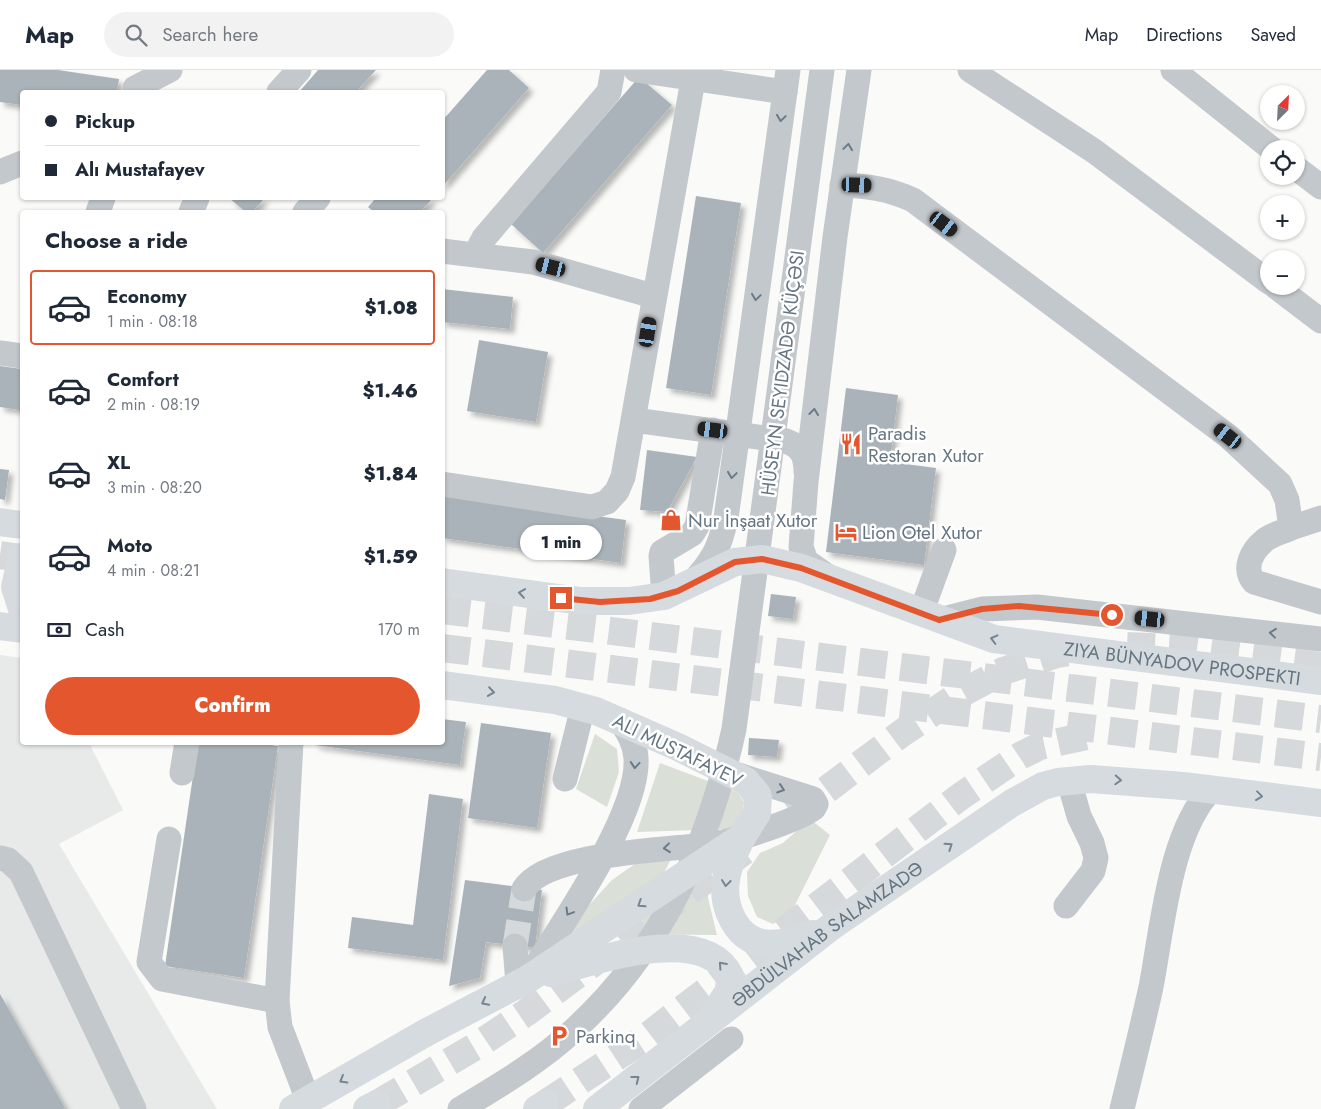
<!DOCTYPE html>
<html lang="en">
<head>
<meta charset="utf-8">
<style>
	body { margin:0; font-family:Jost,sans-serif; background:#f2f2f3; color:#1f2937; height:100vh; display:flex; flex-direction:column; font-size:19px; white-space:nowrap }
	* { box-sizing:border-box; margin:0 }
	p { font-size:16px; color:#747a83 }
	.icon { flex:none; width:28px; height:28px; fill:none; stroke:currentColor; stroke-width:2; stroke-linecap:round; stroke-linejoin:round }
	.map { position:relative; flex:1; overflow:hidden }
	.drawer { position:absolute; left:20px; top:140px; width:425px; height:535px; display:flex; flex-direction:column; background:#fff; border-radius:5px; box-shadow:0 1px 4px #0004 }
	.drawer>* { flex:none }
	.hud { position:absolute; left:20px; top:20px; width:425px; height:110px; border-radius:5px; box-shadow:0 1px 4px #0004; display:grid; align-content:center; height:110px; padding:0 25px; background:#fff }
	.needle { width:32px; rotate:24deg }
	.fabs { position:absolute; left:1260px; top:15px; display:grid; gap:10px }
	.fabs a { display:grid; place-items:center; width:45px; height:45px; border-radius:50%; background:#fff; box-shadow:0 1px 4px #0004; font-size:25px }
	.end { position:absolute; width:22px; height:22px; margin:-11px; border:6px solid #e4572e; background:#fff; box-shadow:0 0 0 2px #fff }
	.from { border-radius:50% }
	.bubble { position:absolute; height:35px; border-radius:18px; background:#fff; box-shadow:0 1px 4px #0004; font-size:16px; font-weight:800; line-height:35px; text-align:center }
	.car { position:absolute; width:15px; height:30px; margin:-15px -8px; border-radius:6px; box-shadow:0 0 4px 1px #0007; background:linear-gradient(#222 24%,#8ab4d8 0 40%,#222 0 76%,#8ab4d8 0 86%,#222 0) }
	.hud b { display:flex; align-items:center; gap:18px; height:48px; font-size:19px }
	.hud b+b { border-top:1px solid #e0e1e3 }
	.hud i { width:12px; height:12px; background:#1f2937 }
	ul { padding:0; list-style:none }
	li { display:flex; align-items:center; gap:15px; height:75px; margin:0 10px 8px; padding:0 15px; border:2px solid transparent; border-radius:5px }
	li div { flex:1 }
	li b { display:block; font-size:19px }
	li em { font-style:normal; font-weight:800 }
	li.current { border-color:#e4572e }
	li>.icon { width:45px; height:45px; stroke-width:1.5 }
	h2 { padding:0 25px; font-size:22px; line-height:60px }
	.pay { display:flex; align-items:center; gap:12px; height:55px; padding:0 25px; font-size:19px }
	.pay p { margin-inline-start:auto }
	.cta { display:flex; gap:10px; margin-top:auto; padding:10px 25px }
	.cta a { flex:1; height:58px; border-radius:30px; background:#e4572e; color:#fff; font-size:20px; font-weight:800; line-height:58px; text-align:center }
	header { display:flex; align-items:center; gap:30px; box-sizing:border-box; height:70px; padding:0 25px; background:#fff; border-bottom:1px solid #e0e1e3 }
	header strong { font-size:24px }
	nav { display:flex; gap:28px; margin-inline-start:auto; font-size:18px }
	.search { width:350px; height:45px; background:#f2f2f3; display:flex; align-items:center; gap:12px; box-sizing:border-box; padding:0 18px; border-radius:28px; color:#747a83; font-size:19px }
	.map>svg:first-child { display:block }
	.built { fill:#e8e9e9 }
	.green { fill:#dadfd7 }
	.building { fill:#aab3b9; filter:url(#shadow) }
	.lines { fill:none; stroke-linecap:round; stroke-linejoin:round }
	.minor-tunnel { stroke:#d5d9db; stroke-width:25; stroke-dasharray:25 12; stroke-linecap:butt }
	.major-tunnel { stroke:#d5d9db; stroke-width:28; stroke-dasharray:28 14; stroke-linecap:butt }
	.minor { stroke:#c3c8cc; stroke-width:25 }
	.major { stroke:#d6dbdf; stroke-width:28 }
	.oneway { stroke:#6a7a87 }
	.oneway2 { stroke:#768591 }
	.route { stroke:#e4572e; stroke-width:6 }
	.labels { text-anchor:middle; stroke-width:5; stroke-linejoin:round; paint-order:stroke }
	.street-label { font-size:19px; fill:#657683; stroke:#fff }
	.poi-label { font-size:19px; fill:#657683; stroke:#fff; text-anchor:start }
</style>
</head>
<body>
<header>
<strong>Map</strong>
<div class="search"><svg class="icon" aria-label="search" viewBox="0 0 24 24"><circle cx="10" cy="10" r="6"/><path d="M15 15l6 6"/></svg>Search here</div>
<nav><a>Map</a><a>Directions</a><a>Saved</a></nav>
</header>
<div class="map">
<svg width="1321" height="1039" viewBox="0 0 1321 1039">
	<defs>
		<filter id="shadow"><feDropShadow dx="4.5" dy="4.5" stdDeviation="2.5" flood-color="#0004"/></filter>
	</defs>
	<rect width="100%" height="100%" fill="#fafaf8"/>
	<polygon class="built" points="0,585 22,588 22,672 89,673 123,740 59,774 217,1039 0,1039"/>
	<g class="green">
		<polygon points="595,664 617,679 619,702 607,737 576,719"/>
		<polygon points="660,693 737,722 744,732 742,744 736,756 726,759 637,762"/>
		<polygon points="810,749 830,765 790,845 773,854 757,847 748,826 747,802 760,783 783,773"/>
		<polygon points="671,789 662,807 570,871 569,857 612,810 639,791"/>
		<polygon points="709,801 708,828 717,865 623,864"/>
	</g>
	<g class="building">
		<polygon points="0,0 58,0 119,9 117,22 22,22 22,35 0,32"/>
		<polygon points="318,0 376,0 356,22 299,22"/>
		<polygon points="487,0 509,0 529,18 442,117 442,51"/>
		<polygon points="639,7 672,35 543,183 511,154"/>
		<polygon points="696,126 741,133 711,325 666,318"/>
		<polygon points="229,128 265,128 252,142 246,142"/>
		<polygon points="376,128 433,128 420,142 374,142 368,137"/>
		<polygon points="442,219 513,227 510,259 442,252"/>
		<polygon points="479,270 548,282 536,352 467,341"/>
		<polygon points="0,296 22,299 20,340 0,337"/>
		<polygon points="846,318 898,325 890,392 936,398 924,495 826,482"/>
		<polygon points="647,380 697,387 667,442 640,440"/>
		<polygon points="0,399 9,400 5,430 0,429"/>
		<polygon points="442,425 626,450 621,493 442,468"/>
		<polygon points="771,524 796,527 793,549 768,546"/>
		<polygon points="442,649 466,652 460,695 315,675 315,672 442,672"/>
		<polygon points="481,653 551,663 537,758 468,748"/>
		<polygon points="749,668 779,670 777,687 748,685"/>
		<polygon points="198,672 252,672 278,676 244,908 165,896"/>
		<polygon points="429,724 463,729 443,890 348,878 352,847 413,855"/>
		<polygon points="465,810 542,820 535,878 486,872 480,908 449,916"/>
		<polygon points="0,924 65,1038 62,1039 0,1039"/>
	</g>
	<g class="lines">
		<polyline class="minor-tunnel" points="515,876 524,819"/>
		<g class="major-tunnel">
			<polyline points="0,485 22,488"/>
			<polyline points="442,540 1321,649"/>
			<polyline points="1127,576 1190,579 1321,596"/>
			<polyline points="442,578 1321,687"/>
			<polyline points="793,745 902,663 962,623 1003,601 1057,584 1077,581"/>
			<polyline points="377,1034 478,975 527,942 744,781"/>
			<polyline points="545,1034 645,968 961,726 1020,686 1040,676 1091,665"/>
		</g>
		<g class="minor">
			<polyline points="636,0 785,22"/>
			<polyline points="970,0 1094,81 1269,212"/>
			<polyline points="1173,0 1272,79"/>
			<polyline points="135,18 170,0"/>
			<polyline points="279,22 299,0"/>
			<polyline points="1296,98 1321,117"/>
			<polyline points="0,102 22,93"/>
			<path d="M842 115C868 116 889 119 913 130L1228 366 1280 414 1287 430 1291 458C1283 462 1271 465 1265 470 1251 481 1243 499 1254 512L1321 532"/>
			<polyline points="98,142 103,128"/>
			<polyline points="191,142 197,128"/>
			<polyline points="305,142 318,128"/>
			<polyline points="442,181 533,192 653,226"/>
			<polyline points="476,183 484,168 609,22 613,0"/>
			<polyline points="1275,216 1321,251"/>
			<polyline points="0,283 22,286"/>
			<path d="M634 350 786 371C802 377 806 386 806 402"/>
			<polyline points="442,414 592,437 607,432 617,421 623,407 693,10"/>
			<polyline points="1291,458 1321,448"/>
			<polyline points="827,506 806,491 801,477 806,412 835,167 859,0"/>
			<path d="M692 513C713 491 720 477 726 448L788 0"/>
			<polyline points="664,526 661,486 662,482 692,464 697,456 713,360"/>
			<polyline points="921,543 944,480"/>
			<polyline points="939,550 982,539 1037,537 1321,569"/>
			<polyline points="291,672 277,931 280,957 308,1030"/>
			<polyline points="182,703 187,672"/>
			<polyline points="565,709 583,637"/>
			<polyline points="169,769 149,892 162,909 277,931"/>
			<polyline points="0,788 8,790 21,802 134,1039"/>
			<path d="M524 819C546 782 671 780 713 774 734 771 799 750 814 738L816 734 813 729 735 704"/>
			<polyline points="1066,836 1093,801 1096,788 1092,773 1079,746 1069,711"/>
			<polyline points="515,876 518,914"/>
			<path d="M528 909C558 859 640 745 636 688 635 673 628 662 620 650"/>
			<path d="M460 1039C500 1015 541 991 575 959 663 879 709 773 734 659L822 0"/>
			<polyline points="641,1039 731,969"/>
			<path d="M1122 1039C1132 998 1142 958 1151 917 1162 860 1170 761 1211 720"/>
		</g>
		<g class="major">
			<polyline points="0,452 22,455"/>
			<polyline points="22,487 15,517 22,539"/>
			<path id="s1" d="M442 512 581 531H629L664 526 735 492 762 489 801 498 994 569 1321 611"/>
			<polyline points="0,556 22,559"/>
			<path d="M742 767C735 781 728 795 726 810 724 822 726 834 730 844 747 883 780 877 813 864"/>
			<path d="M551 903C594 891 704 852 730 906L729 921 714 944"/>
			<polyline points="293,1039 427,962 528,909 742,767 757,743 758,726 746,711 678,677 596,641 555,630 442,615"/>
			<polyline points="367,1039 377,1034"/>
			<polyline points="537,1039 545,1034"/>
			<path id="s2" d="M597 1039 832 856 1012 733 1043 716 1058 712 1091 709 1183 716 1321 733"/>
		</g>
	</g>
	<defs><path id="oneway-chevron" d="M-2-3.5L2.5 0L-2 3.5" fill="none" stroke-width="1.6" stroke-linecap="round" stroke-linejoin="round" transform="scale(1.25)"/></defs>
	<g class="oneway">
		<use href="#oneway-chevron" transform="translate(781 48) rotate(98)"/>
		<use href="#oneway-chevron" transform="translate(848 77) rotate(-82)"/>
		<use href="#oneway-chevron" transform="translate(756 227) rotate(98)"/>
		<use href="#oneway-chevron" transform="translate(814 342) rotate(-83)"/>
		<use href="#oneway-chevron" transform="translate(732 405) rotate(98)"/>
		<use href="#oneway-chevron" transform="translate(1273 563) rotate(-174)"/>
		<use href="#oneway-chevron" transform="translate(635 695) rotate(95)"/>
		<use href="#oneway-chevron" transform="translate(781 719) rotate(18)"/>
		<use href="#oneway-chevron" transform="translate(667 778) rotate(174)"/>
		<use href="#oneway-chevron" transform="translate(569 842) rotate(121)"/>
	</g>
	<g class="oneway2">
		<use href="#oneway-chevron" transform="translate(522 523) rotate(-172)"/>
		<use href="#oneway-chevron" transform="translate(994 569) rotate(-166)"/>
		<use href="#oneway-chevron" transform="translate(491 622) rotate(8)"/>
		<use href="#oneway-chevron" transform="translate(1118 710) rotate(3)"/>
		<use href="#oneway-chevron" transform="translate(1259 726) rotate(7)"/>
		<use href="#oneway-chevron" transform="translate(949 776) rotate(-34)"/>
		<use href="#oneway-chevron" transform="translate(726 813) rotate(97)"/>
		<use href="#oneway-chevron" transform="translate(641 834) rotate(147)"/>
		<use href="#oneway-chevron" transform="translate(722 895) rotate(-132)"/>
		<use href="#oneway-chevron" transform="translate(485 932) rotate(152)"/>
		<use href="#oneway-chevron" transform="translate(636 1009) rotate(-38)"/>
		<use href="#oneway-chevron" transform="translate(343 1010) rotate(150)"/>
	</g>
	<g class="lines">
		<polyline class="route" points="561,528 600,532 650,529 678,521 735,492 762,489 801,498 939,550 982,539 1019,536 1112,545"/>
	</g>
	<defs>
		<g id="restaurant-bare" transform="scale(1.725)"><path d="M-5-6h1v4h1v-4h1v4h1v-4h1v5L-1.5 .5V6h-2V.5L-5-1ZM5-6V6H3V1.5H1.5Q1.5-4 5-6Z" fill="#e4572e" stroke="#fff" stroke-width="2.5" paint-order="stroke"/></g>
		<g id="shop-bare" transform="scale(1.725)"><path d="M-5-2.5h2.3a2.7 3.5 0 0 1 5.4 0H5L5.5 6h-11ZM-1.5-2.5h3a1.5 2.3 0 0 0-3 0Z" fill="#e4572e" stroke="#fff" stroke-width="2.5" paint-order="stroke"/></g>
		<g id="hotel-bare" transform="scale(1.725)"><path d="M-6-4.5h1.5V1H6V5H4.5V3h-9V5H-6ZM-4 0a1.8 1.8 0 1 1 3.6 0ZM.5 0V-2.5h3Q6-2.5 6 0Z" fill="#e4572e" stroke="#fff" stroke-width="2.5" paint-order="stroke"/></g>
		<g id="parking-bare" transform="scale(1.725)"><path d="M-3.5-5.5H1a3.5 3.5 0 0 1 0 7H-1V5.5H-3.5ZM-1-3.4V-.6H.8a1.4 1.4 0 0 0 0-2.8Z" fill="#e4572e" stroke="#fff" stroke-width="2.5" paint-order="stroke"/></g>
	</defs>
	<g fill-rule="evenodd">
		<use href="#restaurant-bare" x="851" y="374"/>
		<use href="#shop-bare" x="671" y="450"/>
		<use href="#hotel-bare" x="846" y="462"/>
		<use href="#parking-bare" x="559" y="966"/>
	</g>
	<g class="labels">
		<g class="street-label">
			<text transform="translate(782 303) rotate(-83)" y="7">HÜSEYN SEYIDZADƏ KÜÇƏSI</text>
			<text dy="7" stroke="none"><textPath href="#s1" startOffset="765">ZIYA BÜNYADOV PROSPEKTI</textPath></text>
			<text transform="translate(678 680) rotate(26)" y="7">ALI MUSTAFAYEV</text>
			<text dy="7" stroke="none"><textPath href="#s2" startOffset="289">ƏBDÜLVAHAB SALAMZADƏ</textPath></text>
		</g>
		<g class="poi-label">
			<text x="868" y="370">Paradis<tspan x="868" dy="22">Restoran Xutor</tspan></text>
			<text x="688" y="457">Nur İnşaat Xutor</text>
			<text x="862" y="469">Lion Otel Xutor</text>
			<text x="576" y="973">Parkinq</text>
		</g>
	</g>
</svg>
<div class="fabs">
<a><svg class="needle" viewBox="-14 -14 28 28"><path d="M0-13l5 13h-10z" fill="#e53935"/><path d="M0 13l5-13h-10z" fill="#747a83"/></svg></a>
<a><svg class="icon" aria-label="locate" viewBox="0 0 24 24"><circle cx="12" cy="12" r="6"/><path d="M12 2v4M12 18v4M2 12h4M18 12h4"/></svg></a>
<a>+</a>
<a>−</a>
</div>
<i class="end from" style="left:1112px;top:545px"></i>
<i class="end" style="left:561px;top:528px"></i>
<div class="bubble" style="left:520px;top:455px;width:82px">1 min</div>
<i class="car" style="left:857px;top:115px;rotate:92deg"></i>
<i class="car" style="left:944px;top:154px;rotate:127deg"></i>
<i class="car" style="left:551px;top:197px;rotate:284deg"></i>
<i class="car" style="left:648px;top:262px;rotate:9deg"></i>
<i class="car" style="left:713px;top:360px;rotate:277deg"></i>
<i class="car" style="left:1228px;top:366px;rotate:308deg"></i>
<i class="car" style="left:1150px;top:549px;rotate:276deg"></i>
<div class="hud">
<b><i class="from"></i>Pickup</b>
<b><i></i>Alı Mustafayev</b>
</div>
<section class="drawer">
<h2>Choose a ride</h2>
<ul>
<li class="current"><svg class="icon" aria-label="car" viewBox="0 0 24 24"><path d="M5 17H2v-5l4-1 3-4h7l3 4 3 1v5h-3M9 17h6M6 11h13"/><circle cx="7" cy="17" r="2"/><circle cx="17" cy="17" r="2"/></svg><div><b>Economy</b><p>1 min · 08:18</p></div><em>$1.08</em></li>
<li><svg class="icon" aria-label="car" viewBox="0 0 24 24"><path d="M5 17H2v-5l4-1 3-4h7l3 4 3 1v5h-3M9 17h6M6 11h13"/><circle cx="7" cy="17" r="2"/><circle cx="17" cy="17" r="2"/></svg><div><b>Comfort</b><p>2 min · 08:19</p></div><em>$1.46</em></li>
<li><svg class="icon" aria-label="car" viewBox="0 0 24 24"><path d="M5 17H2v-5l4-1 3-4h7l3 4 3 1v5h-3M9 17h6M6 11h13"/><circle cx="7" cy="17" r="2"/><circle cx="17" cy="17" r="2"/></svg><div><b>XL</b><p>3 min · 08:20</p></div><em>$1.84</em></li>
<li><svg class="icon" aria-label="car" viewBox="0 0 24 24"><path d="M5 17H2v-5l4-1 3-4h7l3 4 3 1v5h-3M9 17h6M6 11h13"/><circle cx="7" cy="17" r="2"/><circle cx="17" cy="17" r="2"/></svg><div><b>Moto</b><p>4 min · 08:21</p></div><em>$1.59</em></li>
</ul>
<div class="pay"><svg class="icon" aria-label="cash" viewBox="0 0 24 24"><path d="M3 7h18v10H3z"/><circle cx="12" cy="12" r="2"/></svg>Cash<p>170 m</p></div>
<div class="cta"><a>Confirm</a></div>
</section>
</div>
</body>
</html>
